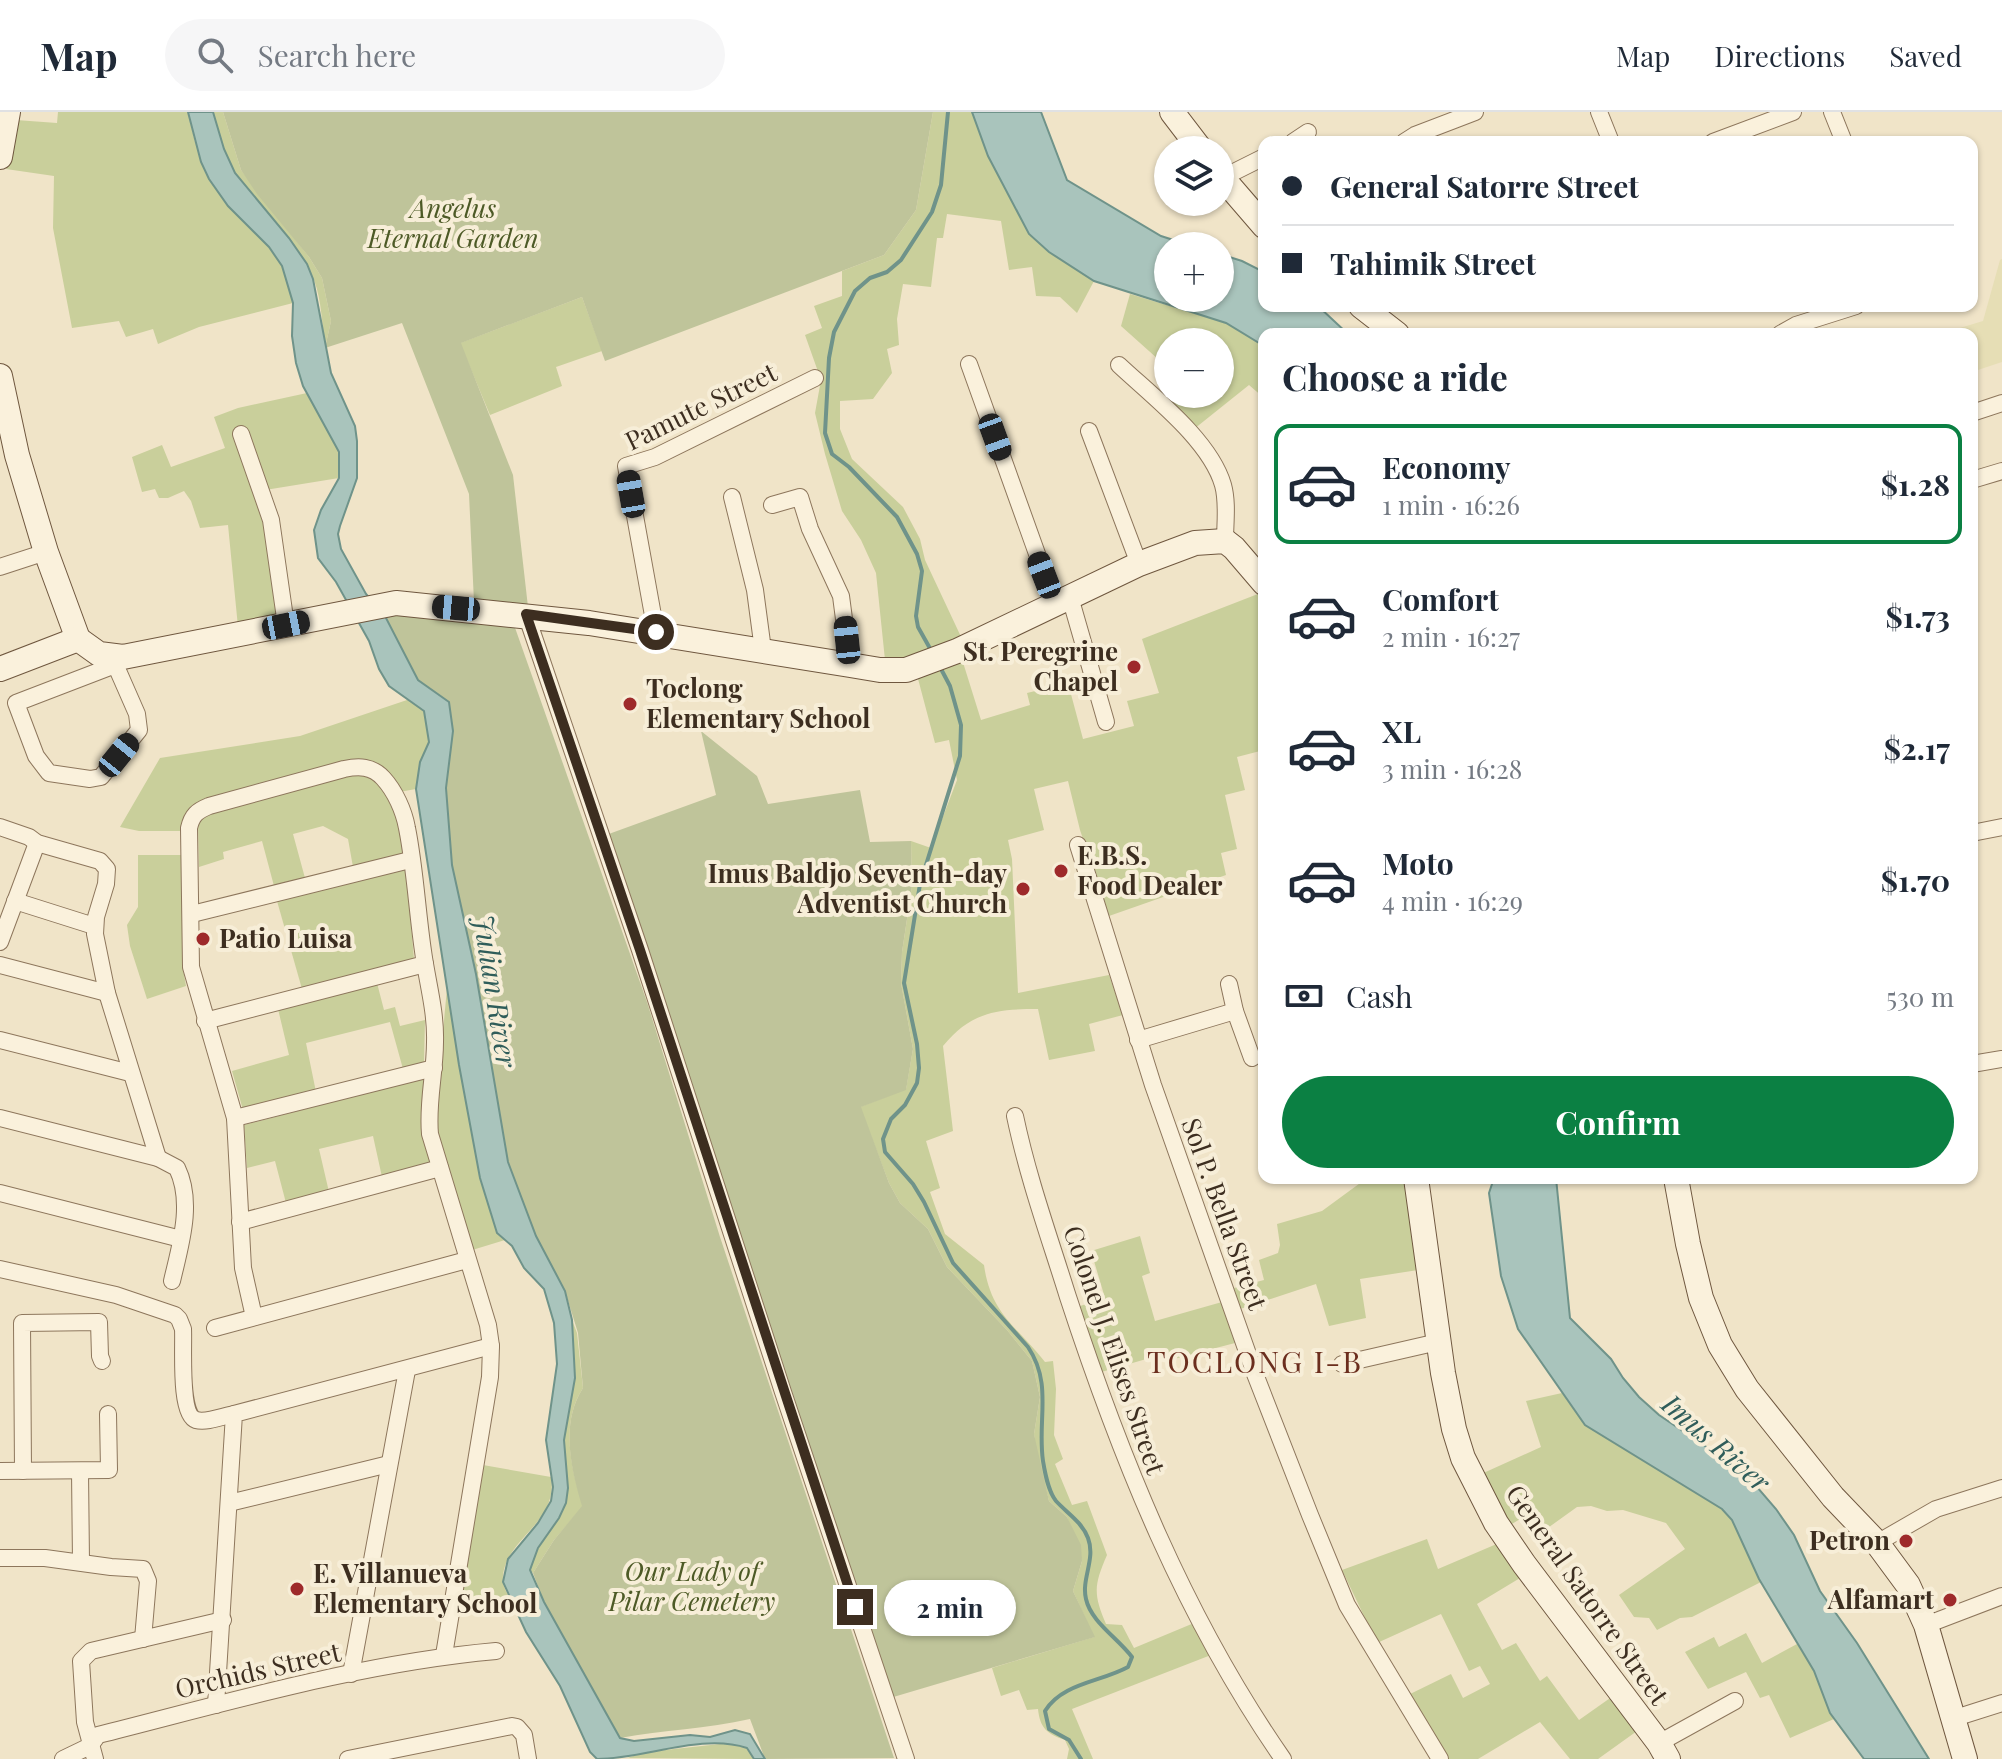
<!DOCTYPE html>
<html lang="en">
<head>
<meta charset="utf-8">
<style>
	body { margin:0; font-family:"Playfair Display",serif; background:#f6f6f7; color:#1f2937; height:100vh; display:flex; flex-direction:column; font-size:30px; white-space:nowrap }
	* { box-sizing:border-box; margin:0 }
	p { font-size:26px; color:#747a83 }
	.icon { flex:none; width:44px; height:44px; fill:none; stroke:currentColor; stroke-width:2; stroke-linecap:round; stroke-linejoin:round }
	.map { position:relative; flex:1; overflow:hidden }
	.sheet { position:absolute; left:1258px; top:216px; width:720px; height:856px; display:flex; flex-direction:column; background:#fff; border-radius:16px; box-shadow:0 2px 6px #0004 }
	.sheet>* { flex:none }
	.hud { position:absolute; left:1258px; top:24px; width:720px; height:176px; border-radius:16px; box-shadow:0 2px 6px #0004; display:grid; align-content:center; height:176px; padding:0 24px; background:#fff }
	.buttons { position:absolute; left:1154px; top:24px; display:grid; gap:16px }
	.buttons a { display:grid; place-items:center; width:80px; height:80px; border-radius:50%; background:#fff; box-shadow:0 2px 6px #0004; font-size:40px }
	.end { position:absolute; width:36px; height:36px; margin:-18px; border:10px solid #3d2e20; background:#fff; box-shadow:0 0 0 4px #fff }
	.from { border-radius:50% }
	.bubble { position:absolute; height:56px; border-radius:28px; background:#fff; box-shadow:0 2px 6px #0004; font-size:26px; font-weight:700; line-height:56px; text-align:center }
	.car { position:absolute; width:24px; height:48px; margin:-24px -12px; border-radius:10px; box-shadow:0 0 6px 2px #0007; background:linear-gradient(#222 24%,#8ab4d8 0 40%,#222 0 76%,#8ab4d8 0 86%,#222 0) }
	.hud b { display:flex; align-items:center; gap:28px; height:76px; font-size:30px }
	.hud b+b { border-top:2px solid #e0e1e3 }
	.hud i { width:20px; height:20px; background:#1f2937 }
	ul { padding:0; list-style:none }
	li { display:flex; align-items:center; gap:24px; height:120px; margin:0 16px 12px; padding:0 8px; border:4px solid transparent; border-radius:16px }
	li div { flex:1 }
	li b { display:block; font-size:30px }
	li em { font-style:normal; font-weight:700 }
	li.on { border-color:#0b8043 }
	li>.icon { width:72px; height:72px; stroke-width:1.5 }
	h2 { padding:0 24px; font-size:36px; line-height:96px }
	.pay { display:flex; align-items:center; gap:20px; height:88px; padding:0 24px; font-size:30px }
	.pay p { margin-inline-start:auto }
	.primary-button { display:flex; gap:16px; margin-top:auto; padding:16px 24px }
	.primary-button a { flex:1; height:92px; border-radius:48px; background:#0b8043; color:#fff; font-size:32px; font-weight:700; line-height:92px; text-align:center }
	header { display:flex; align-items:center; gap:48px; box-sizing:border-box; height:112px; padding:0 40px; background:#fff; border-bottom:2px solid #e0e1e3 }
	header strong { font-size:38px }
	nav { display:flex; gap:44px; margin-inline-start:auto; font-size:28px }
	.search { width:560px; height:72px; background:#f6f6f7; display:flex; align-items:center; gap:20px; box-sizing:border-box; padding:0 28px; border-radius:44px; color:#747a83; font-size:30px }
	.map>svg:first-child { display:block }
	.farmland { fill:#e6deb5 }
	.green { fill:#c9cf9b }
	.cemetery { fill:#bfc49a }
	.water { fill:#a9c4bc; stroke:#6f938a; stroke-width:2 }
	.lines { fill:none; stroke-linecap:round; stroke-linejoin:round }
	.stream { stroke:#6f938a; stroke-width:4 }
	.street-casing { stroke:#8d765c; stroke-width:18 }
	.secondary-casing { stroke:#6f573f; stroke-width:26 }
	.street { stroke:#faf1dc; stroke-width:16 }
	.secondary { stroke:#faf1dc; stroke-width:24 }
	.route { stroke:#3d2e20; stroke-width:10 }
	.poi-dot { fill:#9e2a2b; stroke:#f7eed8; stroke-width:3 }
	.labels { text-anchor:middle; stroke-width:8; stroke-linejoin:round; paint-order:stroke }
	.park-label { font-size:26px; font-style:italic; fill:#4d5a26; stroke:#f7eed8 }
	.street-label { font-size:26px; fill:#3d2e20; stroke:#f7eed8 }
	.poi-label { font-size:26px; font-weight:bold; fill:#3d2e20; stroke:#f7eed8; text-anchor:end }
	.water-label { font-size:28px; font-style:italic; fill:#2f5d5a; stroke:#f7eed8 }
	.quarter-label { font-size:30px; letter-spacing:2px; fill:#6b2e1e; stroke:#f7eed8 }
</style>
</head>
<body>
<header>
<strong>Map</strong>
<div class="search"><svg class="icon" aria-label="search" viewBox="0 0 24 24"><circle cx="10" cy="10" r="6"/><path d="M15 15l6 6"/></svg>Search here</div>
<nav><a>Map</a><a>Directions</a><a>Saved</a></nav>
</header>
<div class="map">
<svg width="2002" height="1647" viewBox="0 0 2002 1647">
	<rect width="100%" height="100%" fill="#f0e4c8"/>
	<polygon class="farmland" points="2002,147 2002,250 1972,260 1972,222 1940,222 1983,209 2000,148"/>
	<g class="green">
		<polygon points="58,0 188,0 195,30 244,111 269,135 282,154 293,191 199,215 158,232 153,217 126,225 119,209 72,216 53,116 54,64 6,57 16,8 57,11"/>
		<path d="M213 0H223L241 58 309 145 322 166 331 209 325 236C322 214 322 189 314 168 290 108 217 70 213 0Z"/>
		<polygon points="933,0 972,0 988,44 1029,122 1049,140 1094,169 1077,201 1060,185 1036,184 1032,155 1009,158 1001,109 947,102 943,126 937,126 931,175 903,172 897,207 899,233 887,237 892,261 873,287 840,289 840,317 852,347 903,395 920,427 925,448 963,529 917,548 885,548 876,461 861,428 842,399 825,342 815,301 821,268 805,223 822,216 814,194 842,184 842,159 884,143 916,98"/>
		<polygon points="1130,182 1226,211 1264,234 1264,286 1249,273 1194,317 1168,288 1177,282 1220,282 1220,230 1168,230 1168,256 1121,214"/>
		<polygon points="582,185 602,239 556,255 562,274 490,303 460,231"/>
		<polygon points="307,281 339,340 339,366 259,379 281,504 238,515 228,413 200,416 191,389 184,379 168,386 159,386 155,377 142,380 132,345 162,333 171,355 225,336 214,305 238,296"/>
		<path d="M1263 480 1264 638 1237 645 1245 678 1225 683 1237 737 1221 741 1226 763 1109 804 1080 718 1068 669 1034 677 1044 718 1008 728 1012 747 1018 881 1109 863 1123 903 1089 912 1095 939 1049 948 1038 897C996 897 971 900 943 934L953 1019 926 1029 940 1076 930 1080 945 1122 984 1153C991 1203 1017 1214 1045 1250L1053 1249 1056 1277 1054 1323 1063 1347 1055 1352 1072 1393 1087 1389 1107 1443C1094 1473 1093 1482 1106 1512L1122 1513 1134 1536 1194 1511 1211 1543 1072 1597 1093 1647H1067L1069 1637 1065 1628C1047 1622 1040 1616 1038 1597L1027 1598 1019 1578 1001 1584 992 1556 1094 1525 1073 1479 1082 1449 1067 1405 1049 1389 1037 1344 1034 1322 1040 1285 1032 1249 1007 1218 947 1155 928 1117 900 1091 889 1071 860 995 906 977 913 937 901 871 902 840 912 774 911 729 931 736 957 668 949 628 935 631 917 563 961 544 981 608 1030 593 1027 581 1068 571 1083 627 1134 614 1127 589 1159 581 1142 527Z"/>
		<polygon points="410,587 424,599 429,630 420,650 416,677 399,680 381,657 204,692 184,719 139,719 120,715 160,646 300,624"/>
		<path d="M366 661C397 678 398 711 405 743L353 755 348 727 323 714 293 722 305 766 274 774 262 729 223 740 224 747 199 755 198 712 202 702 347 663Z"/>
		<polygon points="138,743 184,743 182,851 186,874 147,887 130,834 127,813 138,795"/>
		<polygon points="406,754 414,847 302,877 277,789"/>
		<polygon points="377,871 384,898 395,895 400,914 425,908 424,951 403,957 390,910 306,931 316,980 243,998 232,959 289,943 278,897"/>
		<polygon points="447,876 480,1065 497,1121 505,1128 469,1139 437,1024 435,1006"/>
		<polygon points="416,968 423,968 426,974 422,1021 431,1052 382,1065 373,1024 319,1037 329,1080 286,1091 275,1049 247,1056 244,1013"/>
		<polygon points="1367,1066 1404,1066 1418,1158 1360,1167 1366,1206 1329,1214 1316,1172 1240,1197 1234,1176 1264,1168 1259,1148 1278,1141 1280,1133 1277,1112 1322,1099"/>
		<polygon points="1140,1124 1150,1161 1142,1164 1155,1209 1222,1190 1235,1231 1170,1248 1167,1241 1098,1261 1077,1195 1105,1186 1091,1139"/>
		<path d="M572 1208 577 1221 583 1276C560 1311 571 1357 583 1394L554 1428 533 1461 530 1458 531 1449 566 1391 568 1376 564 1328 575 1266Z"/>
		<path d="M1562 1281 1585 1313 1722 1397C1742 1418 1748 1445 1761 1470L1692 1505 1680 1506 1657 1518 1649 1506 1634 1505 1619 1483 1685 1437 1666 1411 1623 1398 1607 1399 1591 1394 1577 1395 1538 1423 1525 1404 1507 1415 1479 1363 1541 1335 1526 1289Z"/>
		<path d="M483 1353 551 1365C559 1413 500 1428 503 1470 504 1479 511 1486 514 1493L456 1505Z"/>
		<polygon points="1427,1427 1438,1457 1499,1431 1525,1463 1477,1492 1502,1538 1516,1531 1540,1569 1547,1564 1579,1608 1613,1584 1637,1619 1598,1647 1570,1647 1540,1610 1478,1647 1447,1647 1406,1584 1451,1562 1463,1586 1490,1572 1480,1554 1469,1559 1441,1502 1377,1531 1342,1458"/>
		<polygon points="1746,1521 1762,1551 1797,1532 1814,1559 1834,1607 1790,1626 1769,1583 1760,1586 1746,1560 1708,1577 1685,1540 1714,1525 1719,1535"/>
		<polygon points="729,1631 747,1636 754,1647 627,1646 647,1640"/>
	</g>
	<g class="cemetery">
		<polygon points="223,0 933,0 916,98 884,143 605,249 582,185 461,231 513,363 528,495 474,490 469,382 402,211 325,236 331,209 322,166 309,145 257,82 241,58"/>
		<path d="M391 497 513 510 647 890 720 1125 894 1646 765 1647 750 1607C707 1617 663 1618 620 1626L544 1490 533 1461 554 1428 582 1394C571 1357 560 1311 583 1276L578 1221 565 1179 536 1124 508 1050 476 862 452 753 446 676 449 590 418 568 385 504Z"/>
		<polygon points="701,619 757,664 768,692 860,678 870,730 911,729 912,774 902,840 901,871 913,937 906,978 861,995 889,1071 900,1091 928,1117 947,1155 1007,1218 1032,1249 1040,1285 1034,1322 1049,1389 1067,1405 1081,1433 1082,1449 1073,1479 1095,1525 890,1586 606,723 716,683"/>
	</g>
	<g class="water">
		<path d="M188 0H213L224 37 235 61 289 126 307 152 313 167 331 261 355 314 357 329V366L340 414 338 422 341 437 366 482 385 504 418 568 449 590 453 619 446 676 452 753 476 862 508 1050 536 1124 565 1179 572 1208 575 1266 564 1328 568 1376 566 1391 559 1406 538 1436 530 1458 544 1490 620 1626 634 1629 690 1623 710 1625 735 1618 750 1622 765 1647H754L747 1636C701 1621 645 1647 597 1647L590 1640 560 1574 526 1520 503 1470 508 1447 538 1411 551 1389 553 1375 546 1328 557 1252 554 1211 544 1177 524 1156 512 1134 497 1121 480 1066 459 953 416 677 420 650 429 630 424 599 389 574 379 557 369 529 336 470 318 446 314 418 321 398 339 366V340L303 274 296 251 292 224 293 191 282 154 269 135 228 94 209 67 201 50Z"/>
		<polygon points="972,0 1041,0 1067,68 1161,124 1192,134 1168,134 1168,186 1220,186 1220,142 1242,149 1264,160 1264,194 1318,194 1348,222 1264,222 1264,234 1226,211 1094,169 1049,140 1029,122 988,44"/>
		<polygon points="1494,1066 1556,1066 1570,1206 1611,1247 1623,1266 1639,1285 1659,1303 1745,1361 1776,1397 1794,1423 1820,1479 1857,1531 1929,1647 1864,1647 1830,1601 1814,1559 1759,1467 1732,1408 1722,1397 1585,1313 1518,1217 1501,1164 1489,1081"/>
	</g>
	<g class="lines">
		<g class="stream">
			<polyline points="932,540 918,515 916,504 922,459 917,442 897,405 849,355 832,342 825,321 829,246 834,220 855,179 870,166 887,160 901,148 932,100 941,73 948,0"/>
			<path d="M940 555 950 574 961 613 960 644 920 772 904 871 917 932 919 956 917 971 905 993 891 1007 883 1027 885 1040 913 1072 924 1090 953 1151 1028 1235C1053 1272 1037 1308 1043 1349 1045 1361 1048 1379 1056 1389 1067 1401 1082 1410 1088 1426 1096 1447 1081 1467 1086 1487 1091 1510 1118 1526 1132 1545L1128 1555C1101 1570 1062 1571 1045 1599L1049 1617 1069 1628 1081 1647"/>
		</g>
		<g class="street-casing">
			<g id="street">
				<polyline points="1599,0 1611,30"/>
				<polyline points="1832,0 1844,30"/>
				<polyline points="1293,30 1308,20"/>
				<polyline points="1404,30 1415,23 1475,0"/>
				<polyline points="1713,30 1793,0"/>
				<polyline points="1222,66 1264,45"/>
				<polyline points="1780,222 1796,213 1856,194"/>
				<polyline points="969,252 1055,492"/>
				<path d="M1119 253C1152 284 1210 328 1223 373 1228 391 1225 411 1225 429"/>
				<polyline points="1972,301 2002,291"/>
				<polyline points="1089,319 1139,452"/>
				<polyline points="241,322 271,408 286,513"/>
				<polyline points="1972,368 2002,359"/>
				<polyline points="732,385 755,478 763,538"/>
				<polyline points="772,393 800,385 810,417 841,484 850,553"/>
				<polyline points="0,455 46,440"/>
				<polyline points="1070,485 1106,610"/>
				<polyline points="526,502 640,838 783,1280 906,1647"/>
				<polyline points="656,520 626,354 655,345 815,266"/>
				<polyline points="112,545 137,602 139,618 101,665 90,667 49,661 36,644 16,591 115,553"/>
				<polyline points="0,715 29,725 37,731 100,749 107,757 106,772 96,805 95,822 107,881 158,1046"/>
				<polyline points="1972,721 2002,715"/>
				<polyline points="1078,733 1153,973 1255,1262 1310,1403 1347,1493 1440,1647"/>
				<polyline points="15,789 94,814"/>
				<polyline points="192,802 410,748"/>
				<polyline points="0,830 37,731"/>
				<polyline points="0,853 107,881"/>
				<polyline points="1229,872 1235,899 1252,946"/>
				<polyline points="205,909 425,852"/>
				<polyline points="0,928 130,961"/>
				<polyline points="1138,928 1235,899"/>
				<polyline points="1972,952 2002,947"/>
				<path d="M1015 1004C1028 1066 1049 1124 1068 1185 1121 1347 1185 1506 1283 1647"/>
				<path d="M0 1006 158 1046 177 1056C194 1091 180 1134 172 1169"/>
				<polyline points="235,1006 434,956"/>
				<polyline points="0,1081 181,1127"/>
				<polyline points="240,1110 440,1056"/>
				<path d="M0 1157 116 1183 175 1203 179 1207 183 1217C184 1234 179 1303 196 1308 207 1311 223 1304 234 1302"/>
				<path d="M254 1205 243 1156 235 1006 191 855 189 716C192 703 197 699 209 694L344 657C359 654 372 654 383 666 395 679 404 699 407 716 415 756 417 798 423 839 427 869 436 899 435 930 435 961 427 991 430 1022L488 1213 491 1234 490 1265 444 1543"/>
				<polyline points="215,1216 467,1148"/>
				<polyline points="1342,1252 1438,1230"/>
				<polyline points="0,1359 109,1358 108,1302"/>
				<polyline points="23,1359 22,1211 99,1210 100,1244 102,1249"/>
				<polyline points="80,1359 81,1450"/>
				<polyline points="229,1391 389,1352"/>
				<polyline points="1877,1431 1936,1397 2002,1376"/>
				<polyline points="0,1446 45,1446 111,1455 143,1457 148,1469 143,1527"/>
				<polyline points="1926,1513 2002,1484"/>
				<polyline points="351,1562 407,1258"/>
				<polyline points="216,1593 234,1302 491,1234"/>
				<polyline points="1952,1607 2002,1591"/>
				<polyline points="1659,1631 1735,1589"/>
				<path d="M90 1634 98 1623C229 1590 361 1551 496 1539"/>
				<polyline points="63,1647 90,1634"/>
				<polyline points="95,1647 85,1610 81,1549 91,1539 223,1508"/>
				<polyline points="348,1647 512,1614 517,1615 524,1623 528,1647"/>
			</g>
		</g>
		<g class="secondary-casing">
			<g id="secondary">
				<polyline points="1172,0 1201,38"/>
				<polyline points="0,45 8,0"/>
				<polyline points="1220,63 1264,114"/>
				<polyline points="1361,194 1397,222"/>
				<polyline points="0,264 17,343 46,440 78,527"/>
				<polyline points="0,557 78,527 99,542 123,545 396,491 589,511 850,553 880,558 906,558 957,539 1139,452 1195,431 1225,429 1234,436 1264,471"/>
				<polyline points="1416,1066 1443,1261 1454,1317 1463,1346 1496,1411 1524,1452 1659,1631 1668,1647"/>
				<polyline points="1676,1066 1688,1132 1701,1186 1720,1233 1747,1277 1833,1385 1877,1431 1908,1473 1926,1513 1965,1647"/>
			</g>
		</g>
		<use href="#street" class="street"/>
		<use href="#secondary" class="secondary"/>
	</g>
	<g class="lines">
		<polyline class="route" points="656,520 526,502 640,838 855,1495"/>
	</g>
	<g class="poi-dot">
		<circle cx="1134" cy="555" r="8"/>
		<circle cx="630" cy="592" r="8"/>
		<circle cx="1061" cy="759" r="8"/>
		<circle cx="1023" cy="777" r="8"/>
		<circle cx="203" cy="827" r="8"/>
		<circle cx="1906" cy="1429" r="8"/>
		<circle cx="297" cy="1477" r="8"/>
		<circle cx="1950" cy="1488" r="8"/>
	</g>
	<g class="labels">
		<g class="park-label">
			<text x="453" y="106">Angelus<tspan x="453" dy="30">Eternal Garden</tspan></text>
			<text x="692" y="1469">Our Lady of<tspan x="692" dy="30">Pilar Cemetery</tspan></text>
		</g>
		<g class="street-label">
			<text transform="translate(701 295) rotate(-26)" y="9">Pamute Street</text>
			<text transform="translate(1224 1102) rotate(70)" y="9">Sol P. Bella Street</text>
			<text transform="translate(1114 1238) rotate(71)" y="9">Colonel J. Elises Street</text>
			<text transform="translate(1587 1483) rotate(55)" y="9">General Satorre Street</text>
			<text transform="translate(258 1559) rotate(-13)" y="9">Orchids Street</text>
		</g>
		<g class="poi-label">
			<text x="1118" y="549">St. Peregrine<tspan x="1118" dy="30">Chapel</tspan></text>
			<text x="646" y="586" text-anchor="start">Toclong<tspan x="646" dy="30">Elementary School</tspan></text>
			<text x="1077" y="753" text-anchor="start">E.B.S.<tspan x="1077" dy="30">Food Dealer</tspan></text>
			<text x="1007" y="771">Imus Baldjo Seventh-day<tspan x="1007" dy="30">Adventist Church</tspan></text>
			<text x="219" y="836" text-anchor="start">Patio Luisa</text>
			<text x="1890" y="1438">Petron</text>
			<text x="313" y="1471" text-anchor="start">E. Villanueva<tspan x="313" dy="30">Elementary School</tspan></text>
			<text x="1934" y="1497">Alfamart</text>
		</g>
		<g class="water-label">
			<text transform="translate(495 879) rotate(81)" y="10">Julian River</text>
			<text transform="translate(1716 1331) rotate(41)" y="10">Imus River</text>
		</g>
		<g class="quarter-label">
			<text x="1255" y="1261">TOCLONG I-B</text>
		</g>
	</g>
</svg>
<div class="buttons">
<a><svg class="icon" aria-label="layers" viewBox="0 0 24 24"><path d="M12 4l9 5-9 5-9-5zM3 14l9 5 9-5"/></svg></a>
<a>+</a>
<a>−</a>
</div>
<i class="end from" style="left:656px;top:520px"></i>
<i class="end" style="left:855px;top:1495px"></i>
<div class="bubble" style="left:884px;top:1468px;width:132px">2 min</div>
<i class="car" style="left:995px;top:325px;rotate:160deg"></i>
<i class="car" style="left:631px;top:382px;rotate:350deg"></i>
<i class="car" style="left:1044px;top:463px;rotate:339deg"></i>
<i class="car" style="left:456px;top:496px;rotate:275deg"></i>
<i class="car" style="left:286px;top:513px;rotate:79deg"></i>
<i class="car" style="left:847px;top:528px;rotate:354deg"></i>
<i class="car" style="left:119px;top:643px;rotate:39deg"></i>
<div class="hud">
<b><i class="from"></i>General Satorre Street</b>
<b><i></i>Tahimik Street</b>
</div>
<section class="sheet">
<h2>Choose a ride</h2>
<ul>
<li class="on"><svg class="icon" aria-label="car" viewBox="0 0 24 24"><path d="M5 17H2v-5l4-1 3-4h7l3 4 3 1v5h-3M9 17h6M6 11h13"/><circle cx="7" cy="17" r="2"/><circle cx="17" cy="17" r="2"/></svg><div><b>Economy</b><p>1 min · 16:26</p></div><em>$1.28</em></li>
<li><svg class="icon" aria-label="car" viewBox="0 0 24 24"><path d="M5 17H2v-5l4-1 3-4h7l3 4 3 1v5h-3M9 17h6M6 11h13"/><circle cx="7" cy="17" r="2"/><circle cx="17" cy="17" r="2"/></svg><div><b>Comfort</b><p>2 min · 16:27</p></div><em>$1.73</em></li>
<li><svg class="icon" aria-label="car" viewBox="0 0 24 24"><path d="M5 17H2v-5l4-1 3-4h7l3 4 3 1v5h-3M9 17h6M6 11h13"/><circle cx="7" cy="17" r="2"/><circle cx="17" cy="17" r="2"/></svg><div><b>XL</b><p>3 min · 16:28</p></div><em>$2.17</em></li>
<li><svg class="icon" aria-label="car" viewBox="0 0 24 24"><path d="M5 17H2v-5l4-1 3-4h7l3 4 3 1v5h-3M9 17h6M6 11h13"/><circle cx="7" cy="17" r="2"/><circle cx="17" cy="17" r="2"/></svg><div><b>Moto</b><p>4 min · 16:29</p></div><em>$1.70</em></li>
</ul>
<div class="pay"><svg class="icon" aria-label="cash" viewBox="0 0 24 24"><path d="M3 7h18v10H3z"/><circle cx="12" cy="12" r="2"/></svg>Cash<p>530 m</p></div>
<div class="primary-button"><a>Confirm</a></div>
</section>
</div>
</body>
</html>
